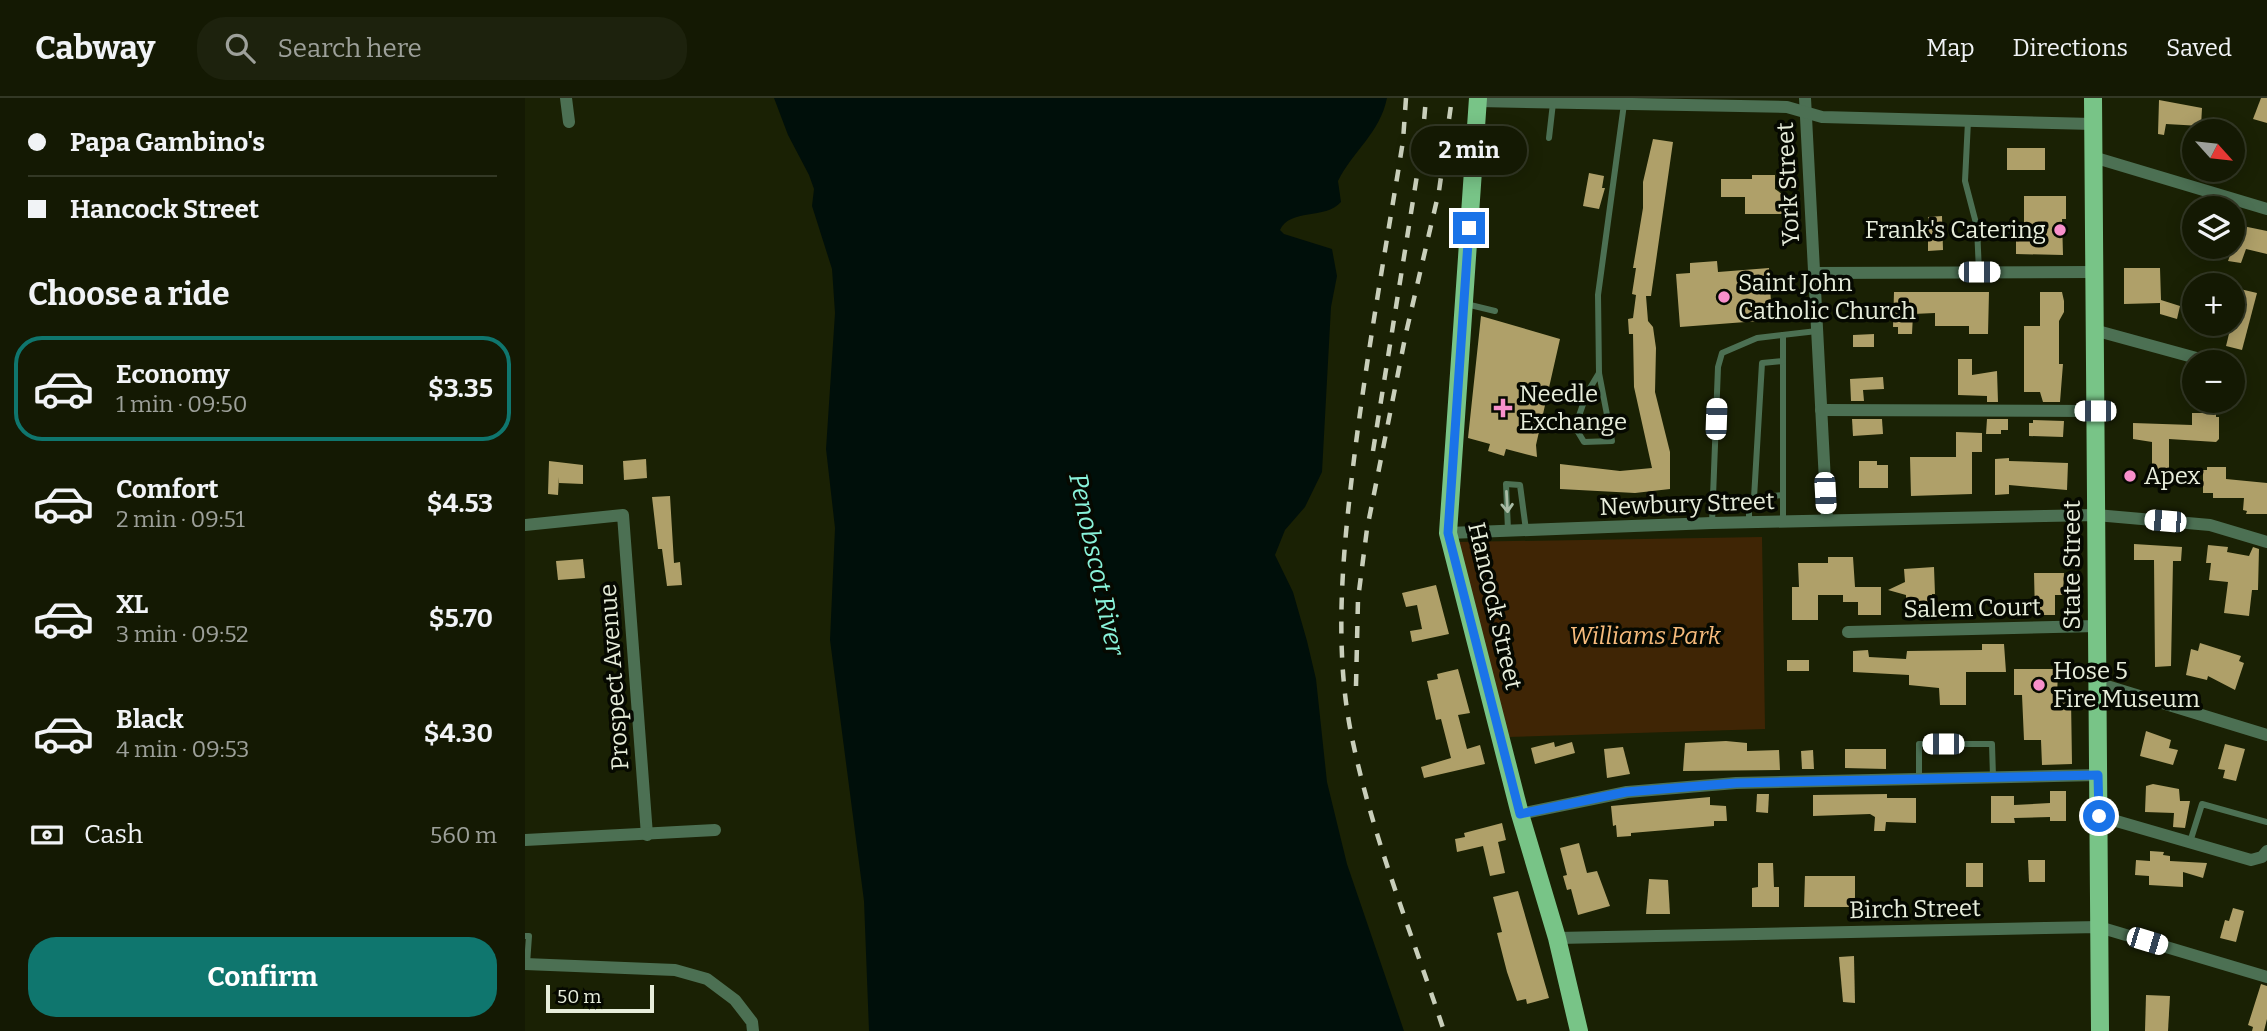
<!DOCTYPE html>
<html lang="en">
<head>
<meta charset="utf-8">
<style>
	body { margin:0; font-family:Bitter,serif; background:#1d220d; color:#f1f3f6; height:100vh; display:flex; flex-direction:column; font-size:26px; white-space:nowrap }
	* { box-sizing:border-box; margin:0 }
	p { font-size:23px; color:#9da09a }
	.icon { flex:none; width:38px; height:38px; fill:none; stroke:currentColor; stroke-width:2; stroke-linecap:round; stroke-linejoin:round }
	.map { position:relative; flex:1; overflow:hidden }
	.panel { display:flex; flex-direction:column; background:#141903; width:525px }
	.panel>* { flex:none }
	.top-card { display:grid; align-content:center; height:154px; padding:0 28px; background:#141903 }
	.needle { width:46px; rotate:117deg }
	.controls { position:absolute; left:1657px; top:21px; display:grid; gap:14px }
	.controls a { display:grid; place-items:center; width:63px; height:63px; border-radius:50%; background:#141903; box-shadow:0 4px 18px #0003,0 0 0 2px #333825; font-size:35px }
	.scale { position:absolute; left:21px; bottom:18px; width:108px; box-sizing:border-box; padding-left:7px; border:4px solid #e7eddb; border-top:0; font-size:19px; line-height:24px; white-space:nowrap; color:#e7eddb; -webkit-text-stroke:5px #060901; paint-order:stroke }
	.end { position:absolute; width:32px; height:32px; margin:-16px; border:9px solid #1a73e8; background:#fff; box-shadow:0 0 0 4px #fff }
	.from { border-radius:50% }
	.bubble { position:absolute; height:49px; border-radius:24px; background:#141903; box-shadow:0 4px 18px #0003,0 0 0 2px #333825; font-size:23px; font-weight:700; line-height:49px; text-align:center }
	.car { position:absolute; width:21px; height:42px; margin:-21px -10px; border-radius:9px; box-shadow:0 0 5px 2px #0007; background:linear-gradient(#fff 24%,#345 0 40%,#fff 0 76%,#345 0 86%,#fff 0) }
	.top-card b { display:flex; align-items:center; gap:24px; height:66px; font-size:26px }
	.top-card b+b { border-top:2px solid #333825 }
	.top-card i { width:18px; height:18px; background:#f1f3f6 }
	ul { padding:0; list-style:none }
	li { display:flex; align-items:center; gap:21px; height:105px; margin:0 14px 10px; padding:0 14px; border:4px solid transparent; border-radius:28px }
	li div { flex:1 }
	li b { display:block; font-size:26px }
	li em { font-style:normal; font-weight:700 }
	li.current { border-color:#0f766e }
	li>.icon { width:63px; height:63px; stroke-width:1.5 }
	h2 { padding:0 28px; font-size:32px; line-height:84px }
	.pay { display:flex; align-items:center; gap:18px; height:77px; padding:0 28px; font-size:26px }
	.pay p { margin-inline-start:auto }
	.button { display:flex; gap:14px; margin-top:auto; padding:14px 28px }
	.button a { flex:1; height:80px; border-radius:28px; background:#0f766e; color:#fff; font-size:28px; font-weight:700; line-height:80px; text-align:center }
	header { display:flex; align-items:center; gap:42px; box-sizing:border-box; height:98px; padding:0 35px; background:#141903; border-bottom:2px solid #333825 }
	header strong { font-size:33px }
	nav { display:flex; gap:38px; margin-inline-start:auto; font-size:24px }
	.search { width:490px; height:63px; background:#1d220d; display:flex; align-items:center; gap:18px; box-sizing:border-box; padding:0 24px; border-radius:28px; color:#9da09a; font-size:26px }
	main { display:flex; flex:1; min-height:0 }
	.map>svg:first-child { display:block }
	.green { fill:#3f2505 }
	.water { fill:#000f0a }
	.building { fill:#afa069 }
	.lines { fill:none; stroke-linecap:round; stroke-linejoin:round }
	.lane { stroke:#4c7053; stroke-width:6 }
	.street { stroke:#4c7053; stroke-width:12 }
	.primary { stroke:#78c487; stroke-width:18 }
	.rail { stroke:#c9cfbb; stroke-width:4.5; stroke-dasharray:12 12; stroke-linecap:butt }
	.oneway { stroke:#a9bba5 }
	.route { stroke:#1a73e8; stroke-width:9 }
	.poi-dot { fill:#f890cb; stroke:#060901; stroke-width:2.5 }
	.labels { text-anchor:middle; stroke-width:7; stroke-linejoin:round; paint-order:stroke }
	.street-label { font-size:24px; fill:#e7eddb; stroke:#060901 }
	.poi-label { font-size:24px; fill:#e7eddb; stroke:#060901; text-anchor:start }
	.park-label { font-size:24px; font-style:italic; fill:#f6bb7c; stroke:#060901 }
	.water-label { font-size:26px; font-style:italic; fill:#89f3da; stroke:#060901 }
</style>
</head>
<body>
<header>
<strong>Cabway</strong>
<div class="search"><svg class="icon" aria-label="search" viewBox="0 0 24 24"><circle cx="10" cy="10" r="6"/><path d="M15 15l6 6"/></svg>Search here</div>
<nav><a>Map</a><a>Directions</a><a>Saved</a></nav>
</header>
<main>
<section class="panel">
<div class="top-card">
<b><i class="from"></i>Papa Gambino's</b>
<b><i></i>Hancock Street</b>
</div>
<h2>Choose a ride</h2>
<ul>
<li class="current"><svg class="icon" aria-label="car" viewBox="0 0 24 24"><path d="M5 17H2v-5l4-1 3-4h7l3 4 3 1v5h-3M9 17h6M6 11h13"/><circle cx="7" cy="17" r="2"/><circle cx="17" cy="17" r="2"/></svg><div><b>Economy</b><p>1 min · 09:50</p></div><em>$3.35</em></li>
<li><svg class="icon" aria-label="car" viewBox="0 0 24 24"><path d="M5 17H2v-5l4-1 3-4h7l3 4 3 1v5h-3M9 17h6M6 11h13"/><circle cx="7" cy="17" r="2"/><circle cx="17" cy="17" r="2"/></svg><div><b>Comfort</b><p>2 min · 09:51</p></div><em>$4.53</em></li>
<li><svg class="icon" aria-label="car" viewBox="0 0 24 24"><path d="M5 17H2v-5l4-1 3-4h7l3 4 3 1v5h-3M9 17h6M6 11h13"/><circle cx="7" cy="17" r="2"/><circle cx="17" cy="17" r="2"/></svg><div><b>XL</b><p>3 min · 09:52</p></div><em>$5.70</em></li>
<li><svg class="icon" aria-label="car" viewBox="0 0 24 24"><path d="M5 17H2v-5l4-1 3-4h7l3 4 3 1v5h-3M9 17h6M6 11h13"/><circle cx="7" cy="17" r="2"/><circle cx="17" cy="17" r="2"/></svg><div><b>Black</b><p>4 min · 09:53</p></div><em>$4.30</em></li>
</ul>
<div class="pay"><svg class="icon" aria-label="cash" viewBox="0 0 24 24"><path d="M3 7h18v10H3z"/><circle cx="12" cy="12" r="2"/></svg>Cash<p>560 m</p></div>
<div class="button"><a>Confirm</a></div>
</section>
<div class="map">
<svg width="1742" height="933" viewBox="0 0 1742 933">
	<rect width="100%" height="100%" fill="#1a2104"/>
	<polygon class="green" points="1237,439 1240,631 983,639 931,444"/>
	<path class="water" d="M249 0H862C855 35 828 53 813 83L816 104C800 122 765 110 755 132L759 136 807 151 812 178 806 209 797 374 780 409 760 432 750 457 768 494 782 543 791 581 802 684 822 766 879 933H344L339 803 305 542 310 430 301 351 310 215 307 171 287 108 289 91 284 77 263 37Z"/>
	<g class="building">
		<polygon points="1736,0 1742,0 1742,25 1728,21"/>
		<polygon points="1634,2 1677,10 1676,28 1641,26 1639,37 1633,36"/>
		<polygon points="1128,41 1148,44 1126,198 1121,198 1123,223 1128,229 1131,250 1130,294 1145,354 1145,391 1110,395 1035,391 1035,366 1095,373 1127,370 1109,289 1108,236 1104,236 1103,221 1108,220 1111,197 1107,196 1111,170 1108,170 1118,110 1118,84"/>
		<rect x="1482" y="50" width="38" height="22"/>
		<polygon points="1064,75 1079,78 1077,90 1080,90 1074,111 1058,108"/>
		<polygon points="1227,77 1250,77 1250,91 1257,96 1257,116 1220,116 1220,99 1196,99 1196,81 1227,81"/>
		<polygon points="1499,98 1541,98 1541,121 1537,121 1538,157 1491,156 1491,137 1499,137"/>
		<polygon points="1417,118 1418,152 1403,153 1403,119"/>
		<polygon points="1708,126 1742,133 1742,156 1721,151 1716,165 1703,163 1708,149"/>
		<polygon points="1192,163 1193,174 1244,170 1247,222 1155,229 1151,176 1165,175 1165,165"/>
		<polygon points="1599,170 1635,170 1636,202 1655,208 1652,221 1635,216 1635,205 1599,206"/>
		<polygon points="1715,191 1732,195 1717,252 1701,248"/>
		<polygon points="1369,194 1464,194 1463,236 1444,236 1444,228 1410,228 1410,215 1388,216 1387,236 1373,236 1373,229 1368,229"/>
		<polygon points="1515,194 1537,194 1539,203 1539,214 1534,223 1534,266 1538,266 1535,304 1518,304 1515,294 1499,294 1499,228 1515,228"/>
		<polygon points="956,218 1035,241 1011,347 1012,359 981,351 979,358 963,353 965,346 943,340"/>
		<polygon points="1349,236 1349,249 1328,249 1328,237"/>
		<polygon points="1433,261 1447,261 1447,277 1472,273 1473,304 1462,304 1462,298 1433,297"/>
		<polygon points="1358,279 1359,291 1338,292 1339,303 1326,303 1325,281"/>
		<polygon points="1667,315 1691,315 1691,319 1694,319 1694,341 1691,344 1644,341 1644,379 1627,379 1627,344 1608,341 1608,325 1667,327"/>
		<polygon points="1327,321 1357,321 1358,336 1328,338"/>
		<polygon points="1462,321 1483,321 1483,332 1476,332 1476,336 1461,336"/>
		<polygon points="1508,322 1539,323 1538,339 1504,338 1504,325 1508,325"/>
		<polygon points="1431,334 1457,335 1457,354 1447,354 1447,396 1386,398 1385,359 1431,359"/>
		<polygon points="1484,360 1484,363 1543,365 1542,392 1484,387 1484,396 1470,397 1470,361"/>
		<polygon points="121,361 122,380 99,382 98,363"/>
		<polygon points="24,363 58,367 58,386 34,385 34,379 33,397 23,396"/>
		<polygon points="1334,363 1352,363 1352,367 1363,367 1363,390 1334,390"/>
		<polygon points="1682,369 1701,369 1701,381 1742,385 1742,416 1721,416 1722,413 1718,412 1719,400 1688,400 1688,395 1678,395 1678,372 1682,372"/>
		<polygon points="145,398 149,465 155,464 157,487 142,488 137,451 133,451 127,399"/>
		<polygon points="1609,446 1657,449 1656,463 1648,463 1646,568 1630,569 1629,462 1609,462"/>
		<polygon points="1683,447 1703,449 1702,454 1724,458 1728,449 1734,451 1733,492 1727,492 1724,518 1699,515 1703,484 1684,482 1686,465 1681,465"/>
		<polygon points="1303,459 1328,459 1330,489 1356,489 1356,517 1333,517 1333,504 1318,504 1318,497 1293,497 1293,522 1267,522 1267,489 1274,489 1273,465 1303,465"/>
		<polygon points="58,461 60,480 33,482 31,463"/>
		<polygon points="1409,469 1410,496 1407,496 1406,520 1395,521 1395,514 1390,514 1390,502 1381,502 1381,497 1363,492 1380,484 1379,471"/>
		<polygon points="1509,475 1539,475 1538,497 1530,497 1530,517 1510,517"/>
		<polygon points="911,487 924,536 887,544 885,533 897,531 892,507 881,509 877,495"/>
		<polygon points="1675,545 1716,558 1714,563 1719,565 1710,592 1683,578 1682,582 1661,577 1666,551 1673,553"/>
		<polygon points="1457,546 1479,546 1481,574 1441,574 1441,607 1415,607 1414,590 1384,587 1384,577 1328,574 1328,553 1343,552 1344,559 1381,561 1382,553 1457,552"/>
		<rect x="1262" y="562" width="22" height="11"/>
		<polygon points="933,571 945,615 933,617 942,651 955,647 960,666 899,680 896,669 926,660 916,621 911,622 902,583 913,581 912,576"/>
		<polygon points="1489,571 1533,571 1532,601 1546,601 1547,666 1517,667 1516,642 1499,642 1497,597 1489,597"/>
		<polygon points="1621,633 1646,642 1644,650 1653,652 1648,667 1615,658"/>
		<polygon points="1201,643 1222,645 1222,653 1254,652 1255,672 1158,673 1160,645"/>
		<polygon points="1029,644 1030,649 1047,644 1050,655 1010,666 1006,650"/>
		<polygon points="1700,646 1720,651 1711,683 1698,680 1700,672 1693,671"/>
		<polygon points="1098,649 1105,676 1082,680 1079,651"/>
		<polygon points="1320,651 1361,651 1361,671 1320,670"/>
		<polygon points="1288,652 1289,671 1277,671 1276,653"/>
		<polygon points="1628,686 1654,691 1655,703 1665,703 1660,730 1648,729 1649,715 1620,714 1621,688"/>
		<polygon points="1525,693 1541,693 1541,723 1525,723 1525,719 1489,720 1490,725 1466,725 1466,698 1489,698 1489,707 1525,705"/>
		<polygon points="1232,696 1244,696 1243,715 1231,714"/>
		<polygon points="1362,696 1362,700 1391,700 1391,725 1361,724 1360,733 1349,733 1350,719 1345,716 1288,718 1288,697"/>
		<polygon points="1185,699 1185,707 1201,708 1202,723 1189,723 1189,728 1106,735 1106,738 1092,739 1091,727 1088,728 1086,708"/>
		<polygon points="977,725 981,742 973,744 980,775 965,778 958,748 932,754 930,741 940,739 939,735"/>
		<polygon points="1054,745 1062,775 1072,773 1085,808 1053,817 1046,791 1042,792 1038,778 1042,777 1035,750"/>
		<polygon points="1625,753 1639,754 1638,757 1645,758 1645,763 1682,765 1678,780 1658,774 1658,789 1624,787 1624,778 1610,777 1611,762 1625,763"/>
		<polygon points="1503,762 1520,762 1520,784 1504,784"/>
		<polygon points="1233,765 1248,765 1249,789 1254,789 1254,809 1227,809 1227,790 1233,789"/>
		<rect x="1441" y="765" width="17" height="24"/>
		<polygon points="1280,778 1330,778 1330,809 1279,809"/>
		<polygon points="1124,781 1143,782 1145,816 1121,816"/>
		<polygon points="993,793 1024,900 1002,906 1001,901 992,903 982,874 972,835 977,834 968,799"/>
		<polygon points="1708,810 1719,813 1711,844 1695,840 1700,822 1704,823"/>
		<polygon points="1329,858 1330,905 1318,904 1314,859"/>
		<polygon points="1736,886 1742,888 1742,921 1739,933 1727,933 1728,929 1723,927"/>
		<polygon points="1621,897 1645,898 1643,933 1620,933"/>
	</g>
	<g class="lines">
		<g class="lane">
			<polyline points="1443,23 1440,83 1452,129 1454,174"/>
			<polyline points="1024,40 1028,5"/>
			<polyline points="941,206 970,213"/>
			<polyline points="1074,275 1062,295 1050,329 1059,344 1087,343 1074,275 1073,197 1099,6"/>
			<polyline points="1229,400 1258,397"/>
			<polyline points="1258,423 1258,237"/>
			<polyline points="1224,424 1224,409 1229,400 1237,265 1258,263"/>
			<polyline points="1187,425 1193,269 1197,255 1232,240 1292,233"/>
			<polyline points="983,432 981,386 995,387 1001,432"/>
			<polyline points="1394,681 1394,646 1467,646 1468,679"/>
			<polyline points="1665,744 1677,706 1742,724"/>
			<polyline points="0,838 4,838 2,866"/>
		</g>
		<g class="street">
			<polyline points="41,0 44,24"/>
			<polyline points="1280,0 1302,422"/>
			<polyline points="953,3 1262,9 1297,19 1568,26"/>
			<polyline points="1568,59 1742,111"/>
			<polyline points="1289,175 1569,174"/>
			<polyline points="1569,232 1686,264"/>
			<polyline points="1296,312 1570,313"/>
			<polyline points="0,427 98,417 122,737"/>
			<polyline points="923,435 1187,425 1571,417 1685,427 1742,444"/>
			<polyline points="1323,534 1572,528"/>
			<polyline points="1572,585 1742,637"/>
			<polyline points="995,716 1102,694 1211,685 1573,677"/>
			<polyline points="1574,718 1726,762 1737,759 1742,753"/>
			<polyline points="0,742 190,732"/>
			<polyline points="1032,840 1574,829 1742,879"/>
			<polyline points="0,866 150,872 182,881 210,902 227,924 228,933"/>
		</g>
		<g class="primary">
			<polyline points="953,0 923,435 995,716 1032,840 1054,933"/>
			<polyline points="1568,0 1575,933"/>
		</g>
		<g class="rail">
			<path d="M881 0 878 43C861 149 842 255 829 361 818 453 808 549 827 640 848 741 887 836 919 933"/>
			<polyline points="848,353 897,46 901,0"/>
			<polyline points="831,588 833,501 842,431 881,235 914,93 927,0"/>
		</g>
	</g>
	<defs><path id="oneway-shaft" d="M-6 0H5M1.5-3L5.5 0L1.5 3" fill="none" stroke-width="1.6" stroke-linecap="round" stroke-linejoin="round" transform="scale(1.75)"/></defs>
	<use class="oneway" href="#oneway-shaft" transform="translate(982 404) rotate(87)"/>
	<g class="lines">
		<polyline class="route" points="944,130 923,435 995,716 1101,694 1211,685 1573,677 1574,718"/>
	</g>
	<g class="poi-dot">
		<circle cx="1535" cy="132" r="7"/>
		<circle cx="1199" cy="199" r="7"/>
		<path d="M974.5 299.5h7v7h7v7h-7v7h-7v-7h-7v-7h7z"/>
		<circle cx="1605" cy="378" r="7"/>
		<circle cx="1514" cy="587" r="7"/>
	</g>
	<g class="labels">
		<g class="street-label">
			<text transform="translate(1263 86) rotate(-93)" y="8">York Street</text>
			<text transform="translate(1162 406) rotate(-2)" y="8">Newbury Street</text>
			<text transform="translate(1547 467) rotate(-90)" y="8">State Street</text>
			<text transform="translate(970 508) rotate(77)" y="8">Hancock Street</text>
			<text transform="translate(1447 510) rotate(-1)" y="8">Salem Court</text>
			<text transform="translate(89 579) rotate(-94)" y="8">Prospect Avenue</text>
			<text transform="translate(1390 811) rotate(-1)" y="8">Birch Street</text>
		</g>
		<g class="poi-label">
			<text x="1521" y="140" text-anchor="end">Frank's Catering</text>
			<text x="1213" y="193">Saint John<tspan x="1213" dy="28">Catholic Church</tspan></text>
			<text x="994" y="304">Needle<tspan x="994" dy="28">Exchange</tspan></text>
			<text x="1619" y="386">Apex</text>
			<text x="1528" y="581">Hose 5<tspan x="1528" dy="28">Fire Museum</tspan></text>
		</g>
		<g class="park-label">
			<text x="1120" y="546">Williams Park</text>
		</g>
		<g class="water-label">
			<text transform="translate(572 466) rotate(78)" y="9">Penobscot River</text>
		</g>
	</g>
</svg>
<div class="controls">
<a><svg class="needle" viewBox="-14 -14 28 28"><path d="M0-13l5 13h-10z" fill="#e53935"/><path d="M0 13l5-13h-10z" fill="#9da09a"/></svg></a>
<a><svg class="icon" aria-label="layers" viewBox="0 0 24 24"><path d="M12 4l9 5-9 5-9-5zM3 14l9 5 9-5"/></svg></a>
<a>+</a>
<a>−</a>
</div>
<div class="scale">50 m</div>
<i class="end from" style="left:1574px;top:718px"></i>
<i class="end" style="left:944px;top:130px"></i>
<div class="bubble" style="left:886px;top:28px;width:116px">2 min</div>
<i class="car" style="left:1454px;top:174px;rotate:90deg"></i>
<i class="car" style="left:1570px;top:313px;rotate:270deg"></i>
<i class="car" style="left:1191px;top:321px;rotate:2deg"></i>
<i class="car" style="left:1300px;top:395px;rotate:177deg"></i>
<i class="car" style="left:1640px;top:423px;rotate:275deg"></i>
<i class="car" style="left:1418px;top:646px;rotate:270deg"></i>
<i class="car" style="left:1622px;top:843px;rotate:107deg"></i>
</div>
</main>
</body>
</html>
